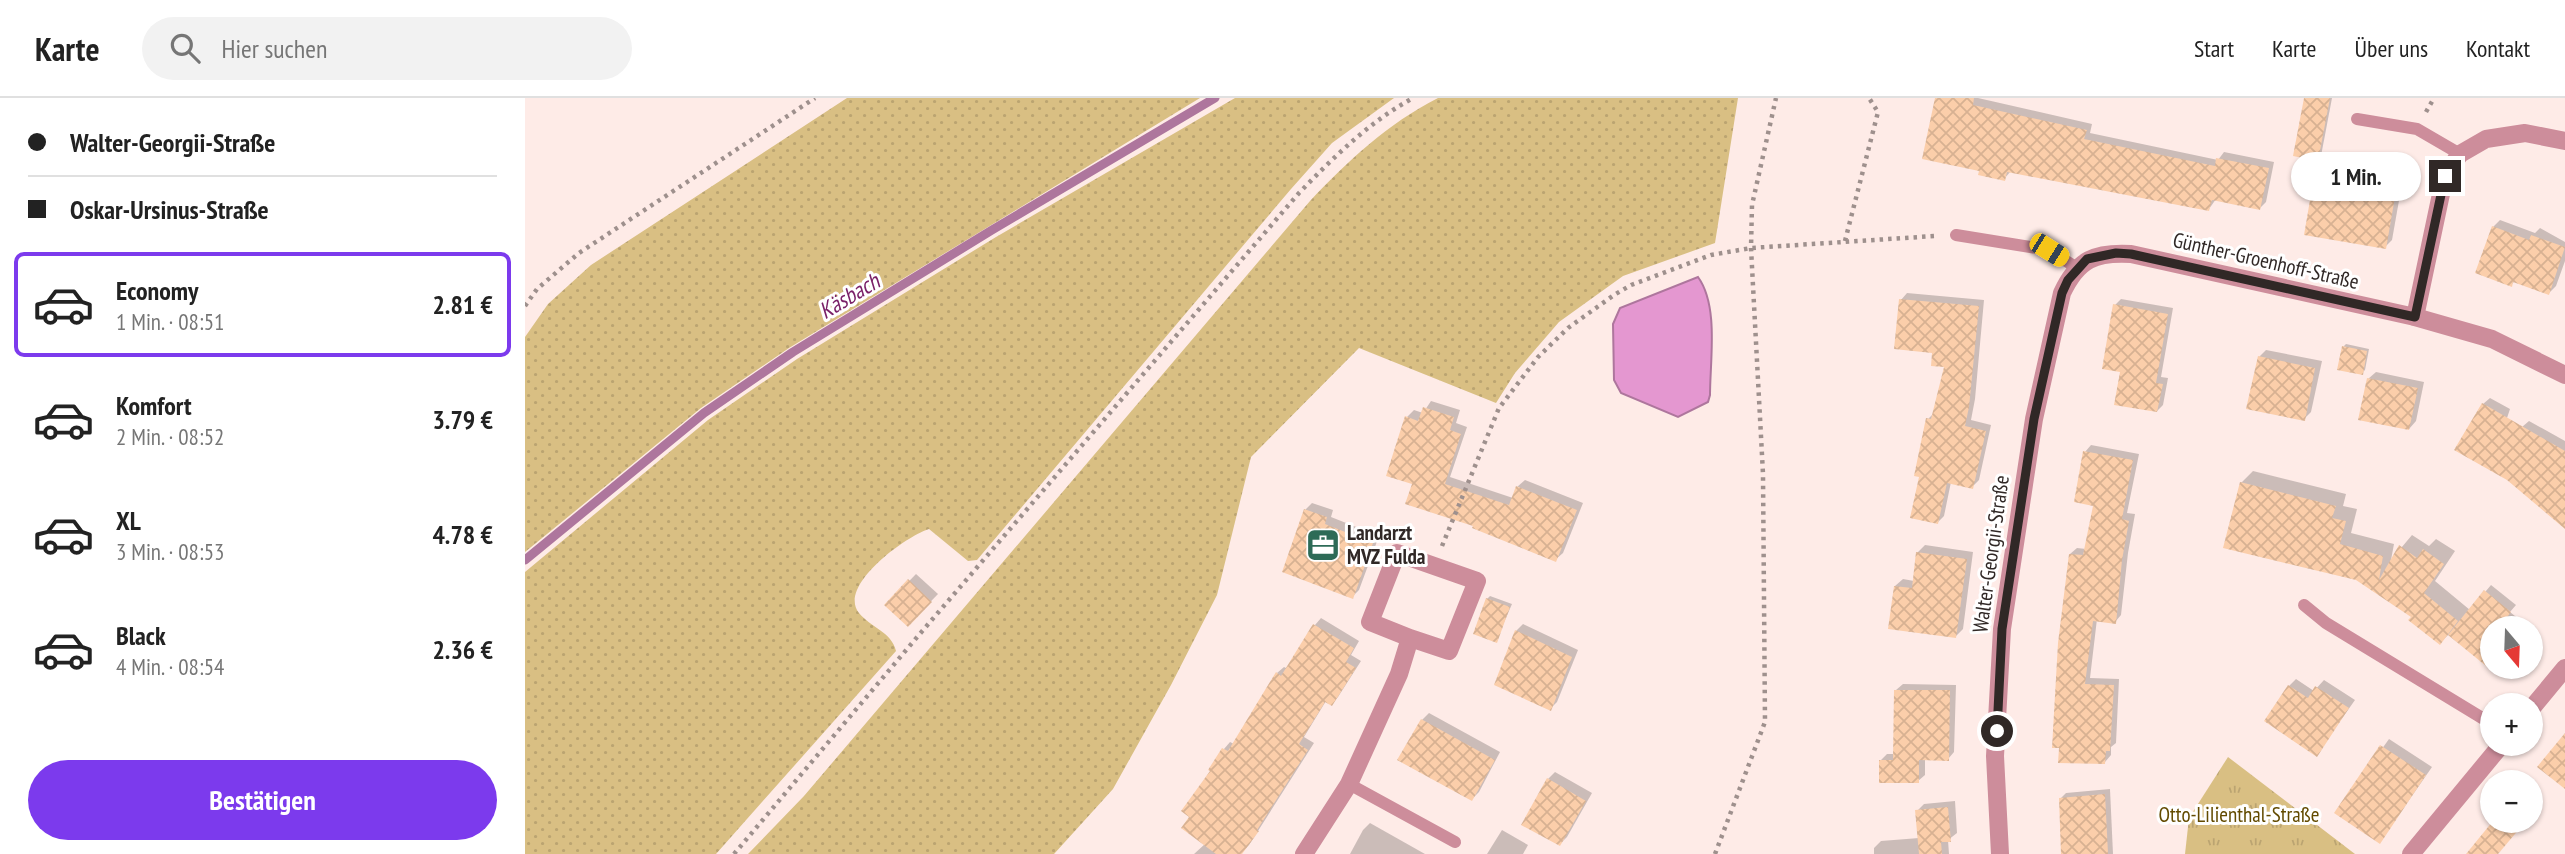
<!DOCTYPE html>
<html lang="de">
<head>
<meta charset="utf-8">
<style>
	body { margin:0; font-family:"PT Sans Narrow",sans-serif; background:#f2f2f2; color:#222; height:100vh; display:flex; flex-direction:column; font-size:26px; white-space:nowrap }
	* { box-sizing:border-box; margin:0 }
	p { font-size:23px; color:#767676 }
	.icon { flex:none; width:38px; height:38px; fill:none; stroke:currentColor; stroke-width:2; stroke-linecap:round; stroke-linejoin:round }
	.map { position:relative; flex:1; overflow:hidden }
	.drawer { display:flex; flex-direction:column; background:#fff; width:525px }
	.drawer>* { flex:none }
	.hud { display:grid; align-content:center; height:154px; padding:0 28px; background:#fff }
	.needle { width:46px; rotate:161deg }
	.tools { position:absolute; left:1955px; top:518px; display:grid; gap:14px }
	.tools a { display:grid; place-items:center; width:63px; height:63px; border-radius:50%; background:#fff; box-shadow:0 2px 5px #0004; font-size:35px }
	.end { position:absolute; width:32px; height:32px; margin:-16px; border:9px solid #302826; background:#fff; box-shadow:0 0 0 4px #fff }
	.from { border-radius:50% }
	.bubble { position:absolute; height:49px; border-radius:24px; background:#fff; box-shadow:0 2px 5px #0004; font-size:23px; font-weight:600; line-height:49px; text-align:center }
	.car { position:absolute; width:21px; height:42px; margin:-21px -10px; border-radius:9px; box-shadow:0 0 5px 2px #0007; background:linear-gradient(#f5c518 24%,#345 0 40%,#f5c518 0 76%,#345 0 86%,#f5c518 0) }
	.hud b { display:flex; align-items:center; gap:24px; height:66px; font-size:26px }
	.hud b+b { border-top:2px solid #e0e0e0 }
	.hud i { width:18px; height:18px; background:#222 }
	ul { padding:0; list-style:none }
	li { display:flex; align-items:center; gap:21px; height:105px; margin:0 14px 10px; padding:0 14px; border:4px solid transparent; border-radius:10px }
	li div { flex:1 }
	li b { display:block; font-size:26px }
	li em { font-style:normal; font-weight:600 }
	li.current { border-color:#7c3aed }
	li>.icon { width:63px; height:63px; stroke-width:1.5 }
	.action { display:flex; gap:14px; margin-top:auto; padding:14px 28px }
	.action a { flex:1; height:80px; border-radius:42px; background:#7c3aed; color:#fff; font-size:28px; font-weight:600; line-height:80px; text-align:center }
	header { display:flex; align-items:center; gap:42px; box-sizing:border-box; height:98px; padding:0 35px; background:#fff; border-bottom:2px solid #e0e0e0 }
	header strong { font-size:33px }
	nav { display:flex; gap:38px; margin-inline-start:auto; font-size:24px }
	.search { width:490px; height:63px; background:#f2f2f2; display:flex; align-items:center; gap:18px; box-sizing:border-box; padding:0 24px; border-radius:38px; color:#767676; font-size:26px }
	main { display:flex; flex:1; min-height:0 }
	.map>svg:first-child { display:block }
	.grass { fill:url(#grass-dots) }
	.park { fill:url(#park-tufts) }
	.water { fill:#e497d0; stroke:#ae769d; stroke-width:2 }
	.shadow { fill:#0003 }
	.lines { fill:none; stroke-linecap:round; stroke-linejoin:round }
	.stream { stroke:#ae769d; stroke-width:9 }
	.building { fill:url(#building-cross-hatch) }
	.path { stroke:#9e908d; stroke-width:4.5; stroke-dasharray:3.5 5; stroke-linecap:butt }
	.lane { stroke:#cd8d9b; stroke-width:12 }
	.street { stroke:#cd8d9b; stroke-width:18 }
	.route { stroke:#302826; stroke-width:9 }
	.labels { text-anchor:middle; stroke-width:6; stroke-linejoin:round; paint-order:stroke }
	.street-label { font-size:21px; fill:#302826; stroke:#fff }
	.poi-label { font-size:21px; font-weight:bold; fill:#302826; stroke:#fff; text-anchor:start }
	.park-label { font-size:21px; fill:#634b00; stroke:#fff }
	.water-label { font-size:23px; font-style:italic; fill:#7a2168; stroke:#fff }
</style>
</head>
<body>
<header>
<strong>Karte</strong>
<div class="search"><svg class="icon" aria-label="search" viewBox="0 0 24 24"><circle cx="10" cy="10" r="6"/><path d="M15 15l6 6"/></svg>Hier suchen</div>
<nav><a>Start</a><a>Karte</a><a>Über uns</a><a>Kontakt</a></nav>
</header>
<main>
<section class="drawer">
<div class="hud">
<b><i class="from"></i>Walter-Georgii-Straße</b>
<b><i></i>Oskar-Ursinus-Straße</b>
</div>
<ul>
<li class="current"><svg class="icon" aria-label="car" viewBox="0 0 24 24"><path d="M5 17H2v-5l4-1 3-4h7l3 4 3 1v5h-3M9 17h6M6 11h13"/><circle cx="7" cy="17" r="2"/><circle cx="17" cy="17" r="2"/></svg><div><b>Economy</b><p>1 Min. · 08:51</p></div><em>2.81 €</em></li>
<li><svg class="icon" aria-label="car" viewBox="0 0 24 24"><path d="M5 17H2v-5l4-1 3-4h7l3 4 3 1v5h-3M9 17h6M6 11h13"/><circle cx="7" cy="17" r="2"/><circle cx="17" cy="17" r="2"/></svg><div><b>Komfort</b><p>2 Min. · 08:52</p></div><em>3.79 €</em></li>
<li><svg class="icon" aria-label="car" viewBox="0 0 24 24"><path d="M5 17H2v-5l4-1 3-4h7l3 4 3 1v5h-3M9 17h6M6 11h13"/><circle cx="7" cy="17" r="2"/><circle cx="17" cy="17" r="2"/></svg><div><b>XL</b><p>3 Min. · 08:53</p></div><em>4.78 €</em></li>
<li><svg class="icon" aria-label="car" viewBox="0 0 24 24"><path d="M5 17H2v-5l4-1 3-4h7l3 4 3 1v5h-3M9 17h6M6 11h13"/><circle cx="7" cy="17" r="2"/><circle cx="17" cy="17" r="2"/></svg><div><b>Black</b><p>4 Min. · 08:54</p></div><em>2.36 €</em></li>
</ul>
<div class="action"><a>Bestätigen</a></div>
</section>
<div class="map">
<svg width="2040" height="756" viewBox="0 0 2040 756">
	<defs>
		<pattern id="grass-dots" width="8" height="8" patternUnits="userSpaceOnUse" patternTransform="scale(1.75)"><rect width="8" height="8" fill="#d9bf83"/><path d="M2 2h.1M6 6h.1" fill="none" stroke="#bba471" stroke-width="1.8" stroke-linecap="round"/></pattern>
		<pattern id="park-tufts" width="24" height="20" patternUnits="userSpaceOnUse" patternTransform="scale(1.75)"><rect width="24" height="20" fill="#d9bf83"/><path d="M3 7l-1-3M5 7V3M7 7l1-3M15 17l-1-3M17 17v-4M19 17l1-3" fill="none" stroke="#bba471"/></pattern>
		<pattern id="building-cross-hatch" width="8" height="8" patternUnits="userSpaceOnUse" patternTransform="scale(1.75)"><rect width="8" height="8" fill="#fbceaa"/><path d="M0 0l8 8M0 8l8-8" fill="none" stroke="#d7b192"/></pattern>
	</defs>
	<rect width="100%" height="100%" fill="#feebe7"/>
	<g class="grass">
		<polygon points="322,0 675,0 264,250 176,310 0,454 0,239 23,206 66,167"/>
		<path d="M710 0H869L807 45 766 91 452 462 443 463 404 431C381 438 312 488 334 515 345 529 367 534 371 553L191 756H0V474L183 322 272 261 471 139Z"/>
		<path d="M913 0H1213L1190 145 1098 178 1034 224 990 275 971 305 834 250 726 359 692 497 646 587 588 691 529 756H223L279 698 785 103C824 62 862 26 913 0Z"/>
	</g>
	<polygon class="park" points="1703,659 1830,756 1660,756 1664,720"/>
	<path class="water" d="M1173 179C1194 208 1185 262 1185 297L1183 304 1153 319 1096 295 1089 282 1088 226 1095 210Z"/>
	<g class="shadow">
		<polygon points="1412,0 1453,0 1567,26 1565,35 1693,62 1699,54 1749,64 1741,104 1735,110 1691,101 1684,111 1486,73 1479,81 1456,72"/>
		<polygon points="1781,0 1807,0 1796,58 1793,61"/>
		<polygon points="1799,67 1878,80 1867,142 1860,149 1792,74"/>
		<polygon points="1975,122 2010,135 2015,130 2040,144 2040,163 2031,188 2024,195 1990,183 1986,187 1968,129"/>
		<polygon points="1382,195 1459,202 1450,301 1446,322 1466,327 1454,382 1447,389 1426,384 1419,418 1412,425 1396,378 1403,321 1410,314 1421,268 1376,202"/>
		<polygon points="1596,201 1648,210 1636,279 1643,280 1638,307 1632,313 1597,273 1590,207"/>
		<polygon points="1821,246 1844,251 1840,272 1837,275 1818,249"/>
		<polygon points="1741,252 1797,263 1786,314 1779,321 1734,259"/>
		<polygon points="1851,274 1899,284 1891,323 1884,331 1843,281"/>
		<polygon points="1965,300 1985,311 1980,326 1997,329 2004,323 2040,343 2040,428 1958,306"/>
		<polygon points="906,303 935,312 931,325 942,329 925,379 988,400 992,389 1000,382 1058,405 1038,455 1030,462 950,427 889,385 882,319 889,312 898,315"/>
		<polygon points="1566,347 1614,356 1602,415 1610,416 1603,455 1596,517 1590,524 1572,521 1565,580 1594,581 1591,645 1586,649 1586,657 1580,664 1535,663 1545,456 1552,450 1561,451 1570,406 1560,354"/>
		<polygon points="1728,373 1821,396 1818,408 1832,411 1826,435 1869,446 1866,462 1887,437 1904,448 1911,441 1930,453 1910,483 1945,512 1966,487 1991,507 1985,514 2001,527 1999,530 1967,530 1966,570 1924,536 1915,545 1888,518 1716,385"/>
		<polygon points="787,405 808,412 806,419 854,438 834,492 827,499 780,412"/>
		<polygon points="1400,447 1448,454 1438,531 1431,538 1370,488 1378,481 1389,483 1393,454"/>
		<polygon points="391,476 413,496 383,527 361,507"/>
		<polygon points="965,498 987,506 971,543 962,501"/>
		<polygon points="796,520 834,543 826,557 836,563 813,599 807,606 801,603 779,639 789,645 724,747 718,753 707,756 669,756 680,746 666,719 687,673 685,672 699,651 705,644 709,646 752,575 759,569 763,571 790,527"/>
		<polygon points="998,526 1053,552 1032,604 1025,611 991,533"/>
		<polygon points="1771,581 1789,593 1799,582 1830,602 1792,656 1764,588"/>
		<polygon points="1378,586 1431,587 1429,654 1423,661 1400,660 1400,677 1393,683 1356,662 1362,656 1370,656 1371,592"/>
		<polygon points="904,615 975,654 954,694 947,701 897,622"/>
		<polygon points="1864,641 1907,669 1855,744 1811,715"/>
		<polygon points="1030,674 1067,695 1042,739 1035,746 1023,681"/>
		<polygon points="1585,691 1588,756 1538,756 1535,701 1541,695"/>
		<polygon points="1430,703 1432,735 1423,742 1424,756 1349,756 1349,750 1356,743 1394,740 1392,713 1399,706"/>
		<polygon points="845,725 900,756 825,756 838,732"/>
		<polygon points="977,732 1003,747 998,756 962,756"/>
	</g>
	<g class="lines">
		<polyline class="stream" points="0,462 179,315 268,254 467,132 690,0"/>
	</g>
	<g class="building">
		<polygon points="1410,0 1449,0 1448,7 1562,32 1559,41 1690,68 1691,60 1744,70 1735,112 1687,102 1684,113 1482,74 1480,83 1453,77 1454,73 1397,61"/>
		<polygon points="1779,0 1805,0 1793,63 1768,58"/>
		<polygon points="1790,73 1872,87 1861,151 1779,137"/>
		<polygon points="1967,128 2004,142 2006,137 2040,149 2024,197 1988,184 1987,189 1950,175"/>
		<polygon points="1374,201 1454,208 1444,309 1440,328 1461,333 1448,391 1422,385 1413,426 1385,420 1394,379 1389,378 1401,320 1406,321 1419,269 1406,268 1407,255 1369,251"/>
		<polygon points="1588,206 1643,216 1631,285 1638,286 1632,314 1589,307 1595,274 1577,271"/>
		<polygon points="1817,248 1842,253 1838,277 1812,272"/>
		<polygon points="1733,258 1790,270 1780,323 1721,311"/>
		<polygon points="1842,280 1893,290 1884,332 1833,322"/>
		<polygon points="1957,305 2040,353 2040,431 1982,382 1929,352"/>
		<polygon points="898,309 929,319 925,332 936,336 920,386 984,407 991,388 1052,412 1031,464 947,430 948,428 880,406 887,386 861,378 880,318 893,323"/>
		<polygon points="1558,353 1608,362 1597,421 1604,423 1597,462 1591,526 1568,523 1560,586 1589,587 1585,653 1581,653 1580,666 1533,665 1534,650 1527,650 1533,545 1544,456 1558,457 1568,408 1549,404"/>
		<polygon points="1715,384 1811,408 1807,420 1821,423 1815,446 1858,458 1854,482 1874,447 1892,460 1898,451 1919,466 1899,495 1933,523 1915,547 1883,522 1886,519 1831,482 1698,450"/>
		<polygon points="779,411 802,419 800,426 848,445 828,501 757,474"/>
		<polygon points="1391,454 1442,461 1431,540 1363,531 1369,488 1387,490"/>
		<polygon points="383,481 407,504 383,529 359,507"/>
		<polygon points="1959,492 1986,514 1980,522 1991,530 1967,530 1968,569 1966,572 1923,537"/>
		<polygon points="961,500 985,509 972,545 948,536"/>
		<polygon points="788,526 829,550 821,564 831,570 807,608 800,604 774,646 783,652 732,732 734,733 717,756 691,756 656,730 664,719 656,713 685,673 683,672 697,650 703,653 751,574 756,578"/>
		<polygon points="990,532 1047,559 1026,613 969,587"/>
		<polygon points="1763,587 1783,600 1790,588 1824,610 1792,659 1739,623"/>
		<polygon points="1369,592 1425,592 1424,663 1394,662 1394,685 1354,685 1354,662 1368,662"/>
		<polygon points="896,621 970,662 947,703 872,662"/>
		<polygon points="2040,635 2040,691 2012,669"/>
		<polygon points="1855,647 1901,677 1855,746 1809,715"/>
		<polygon points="1022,680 1061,703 1035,748 996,727"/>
		<polygon points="1580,696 1583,756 1536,756 1534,700"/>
		<polygon points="1423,709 1426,744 1416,744 1417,756 1394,756 1390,712"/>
		<polygon points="1968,723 2001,723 1973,756 1941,756"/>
	</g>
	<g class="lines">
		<g class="path">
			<polyline points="1901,14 1909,0"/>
			<polyline points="1320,143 1353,14 1344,0"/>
			<polyline points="0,208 12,191 54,155 290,0"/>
			<polyline points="917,448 974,310 1013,259 1043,230 1089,197 1106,187 1186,157 1226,150 1410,138"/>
			<path d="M209 756 393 538 774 95C809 59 844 24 888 0"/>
			<polyline points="1190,756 1240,624 1238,376 1226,150 1227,107 1251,0"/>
		</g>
		<g class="lane">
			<polyline points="1832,21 1892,31 1935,56"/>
			<polyline points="1431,137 1524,152 1552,170"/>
			<polyline points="1779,507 1801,525 1967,626"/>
			<polyline points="824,686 930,744"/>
		</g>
		<g class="street">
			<polyline points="1890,219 1920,77 1935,56 1961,41 2000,35 2040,43"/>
			<polyline points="2006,611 2040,570"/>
			<polyline points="779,756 824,686 874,576 885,540 924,553 952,483 872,455 845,524 885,540"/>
			<path d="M1475 756 1470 658 1477 531 1509 321 1537 195C1553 161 1570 154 1606 156L1890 219 1967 241 2040 277"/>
			<polyline points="1886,756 1977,646"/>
		</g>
	</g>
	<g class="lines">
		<polyline class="route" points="1472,633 1477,531 1509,321 1537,195 1543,182 1562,161 1591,155 1606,156 1890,219 1920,78"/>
	</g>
	<defs>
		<g id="office-square" transform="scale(1.75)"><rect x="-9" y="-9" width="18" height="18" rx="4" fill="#2d6b57" stroke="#fff"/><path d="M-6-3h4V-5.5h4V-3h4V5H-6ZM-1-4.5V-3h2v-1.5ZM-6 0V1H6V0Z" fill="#fff"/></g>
	</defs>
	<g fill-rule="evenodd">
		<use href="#office-square" x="798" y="447"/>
	</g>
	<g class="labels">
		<g class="street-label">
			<text transform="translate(1741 163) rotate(13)" y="7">Günther-Groenhoff-Straße</text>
			<text transform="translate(1466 456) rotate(-82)" y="7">Walter-Georgii-Straße</text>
		</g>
		<g class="poi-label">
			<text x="822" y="442">Landarzt<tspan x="822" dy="24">MVZ Fulda</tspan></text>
		</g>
		<g class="park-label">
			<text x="1714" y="724">Otto-Lilienthal-Straße</text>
		</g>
		<g class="water-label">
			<text transform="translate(324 198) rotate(-31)" y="8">Käsbach</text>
		</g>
	</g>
</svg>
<div class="tools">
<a><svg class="needle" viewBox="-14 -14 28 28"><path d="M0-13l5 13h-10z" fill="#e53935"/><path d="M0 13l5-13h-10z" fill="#767676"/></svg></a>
<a>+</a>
<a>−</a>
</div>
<i class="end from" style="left:1472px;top:633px"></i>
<i class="end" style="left:1920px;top:78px"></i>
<div class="bubble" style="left:1766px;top:54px;width:130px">1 Min.</div>
<i class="car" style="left:1524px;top:152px;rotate:122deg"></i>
</div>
</main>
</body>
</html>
